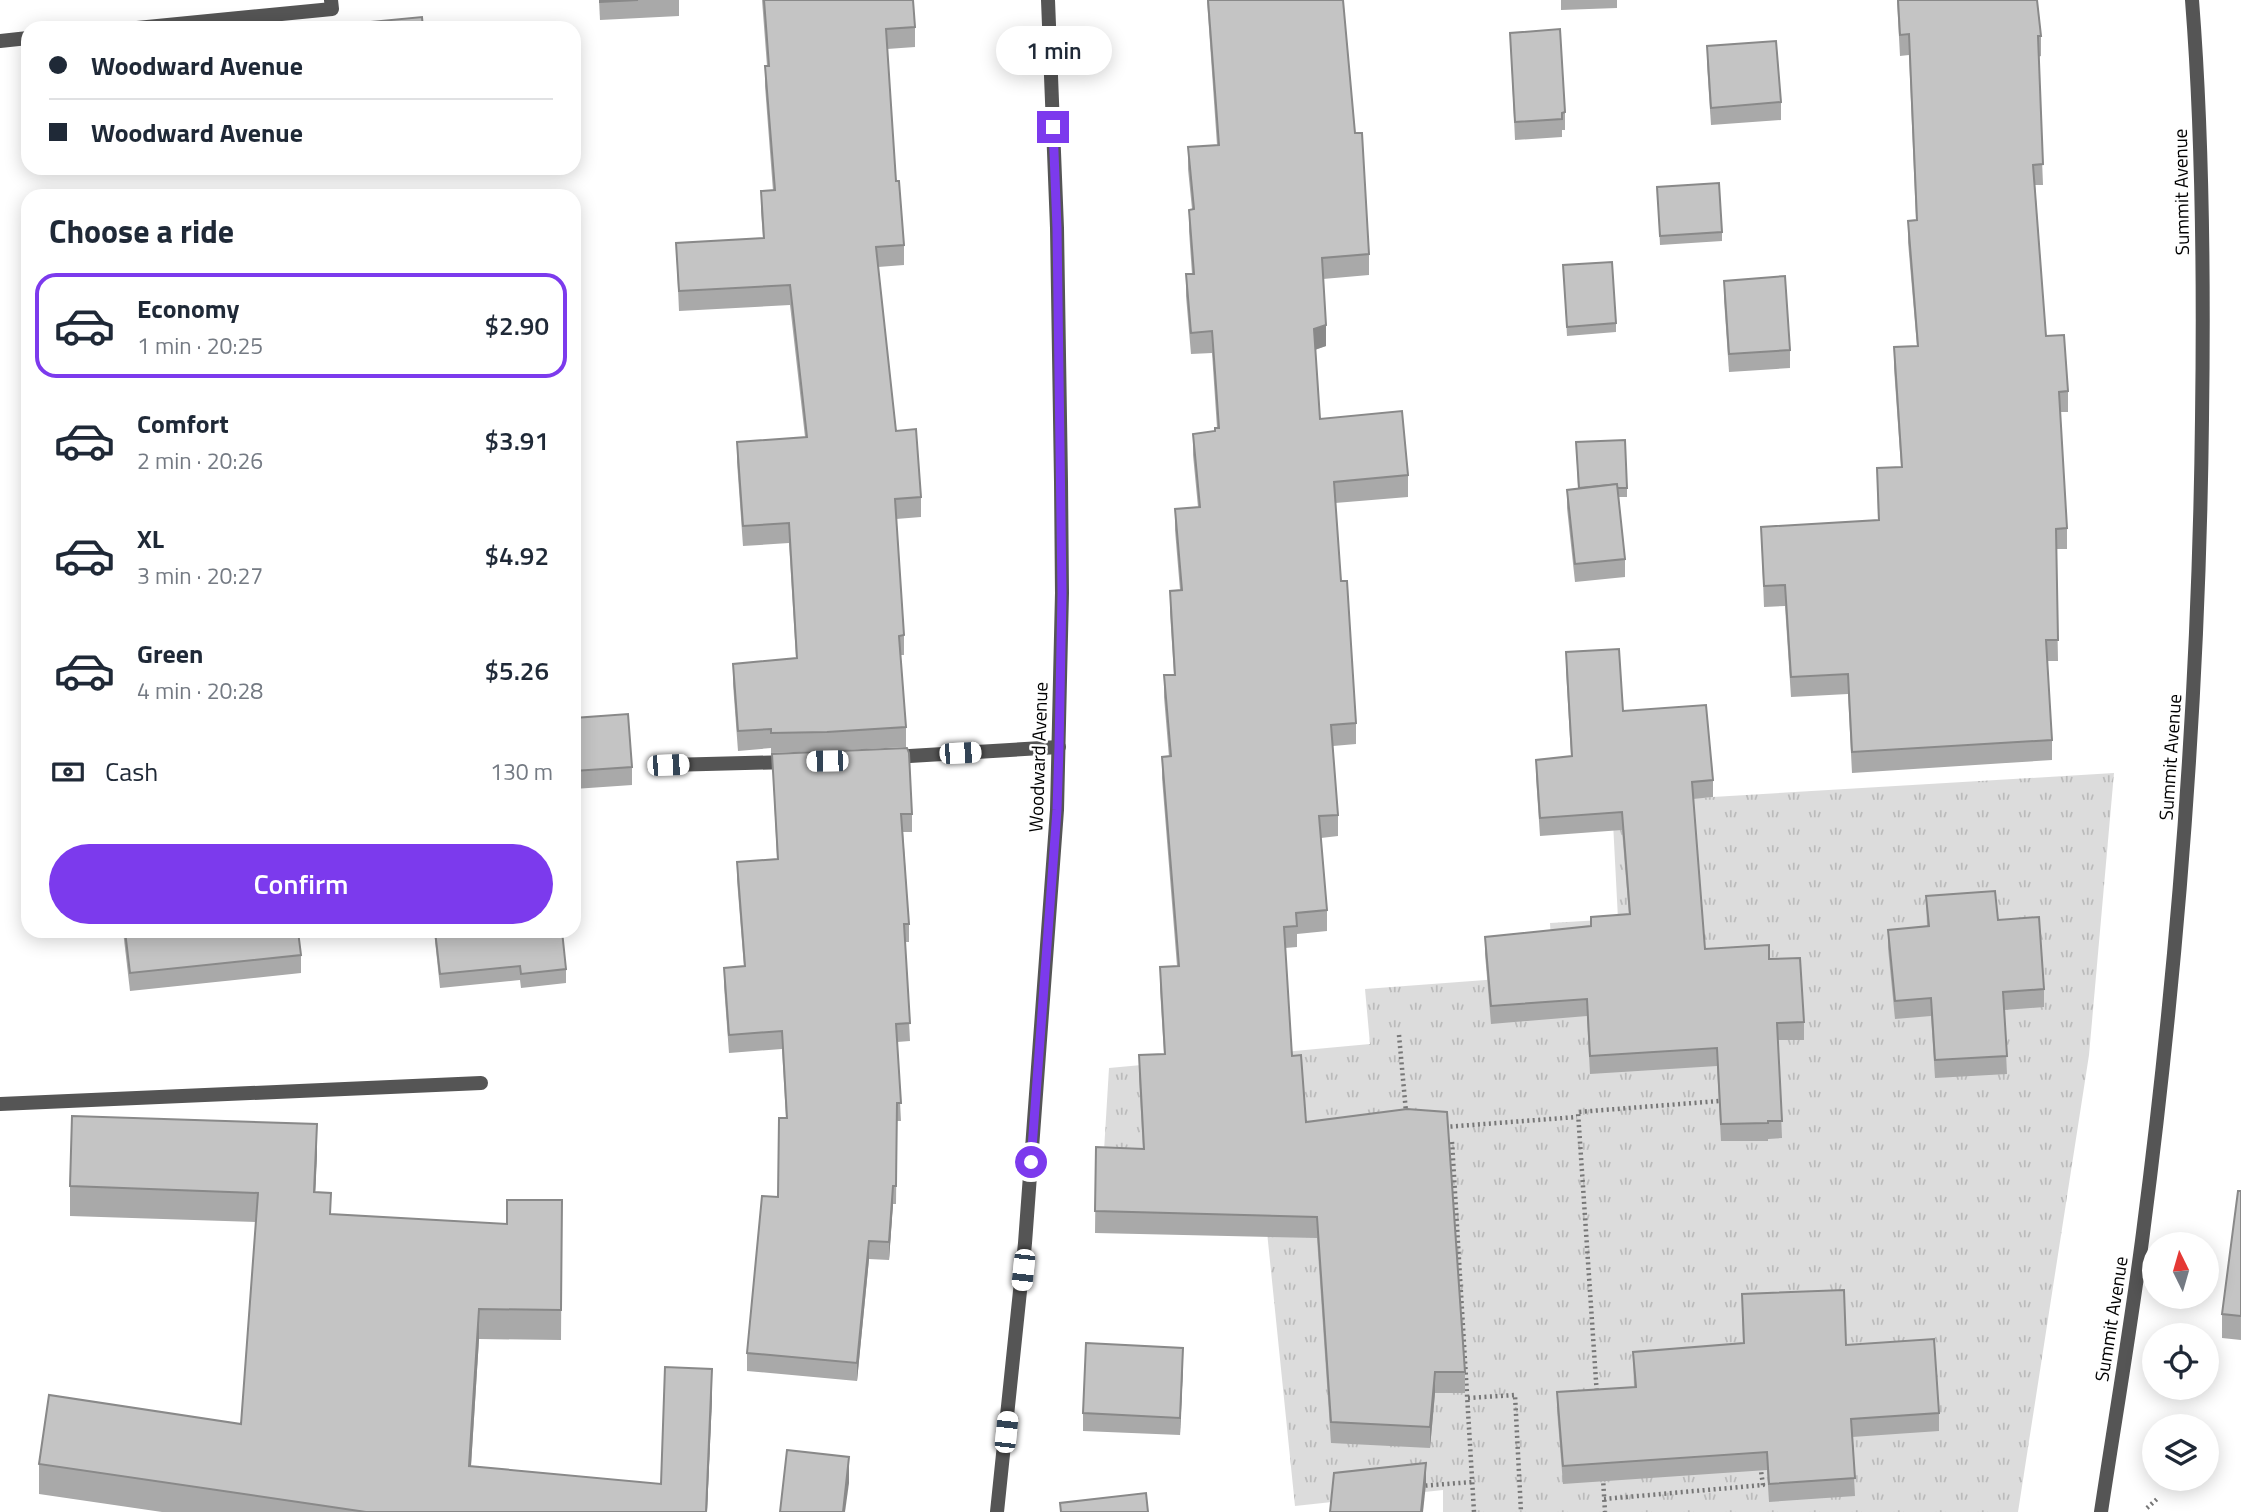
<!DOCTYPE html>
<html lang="en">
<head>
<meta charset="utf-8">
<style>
	body { margin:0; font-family:"Titillium Web",sans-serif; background:#f2f2f3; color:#1f2937; height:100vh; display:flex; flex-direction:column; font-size:26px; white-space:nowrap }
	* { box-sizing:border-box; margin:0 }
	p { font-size:23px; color:#747a83 }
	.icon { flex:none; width:38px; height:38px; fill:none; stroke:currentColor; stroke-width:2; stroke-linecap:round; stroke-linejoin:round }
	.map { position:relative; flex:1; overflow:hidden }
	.side { position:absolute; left:21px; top:189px; width:560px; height:749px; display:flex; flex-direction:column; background:#fff; border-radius:21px; box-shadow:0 4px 18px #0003 }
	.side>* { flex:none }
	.guide { position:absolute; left:21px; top:21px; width:560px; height:154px; border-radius:21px; box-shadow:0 4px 18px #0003; display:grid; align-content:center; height:154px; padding:0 28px; background:#fff }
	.needle { width:46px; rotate:355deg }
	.tools { position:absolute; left:2142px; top:1232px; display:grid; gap:14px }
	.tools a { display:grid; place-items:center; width:77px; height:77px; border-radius:50%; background:#fff; box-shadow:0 4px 18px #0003; font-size:35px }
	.end { position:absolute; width:32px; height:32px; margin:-16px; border:9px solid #7c3aed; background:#fff; box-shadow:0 0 0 4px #fff }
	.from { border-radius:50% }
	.bubble { position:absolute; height:49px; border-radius:24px; background:#fff; box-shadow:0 4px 18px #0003; font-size:23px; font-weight:600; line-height:49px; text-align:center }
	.car { position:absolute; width:21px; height:42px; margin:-21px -10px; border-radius:9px; box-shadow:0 0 5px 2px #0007; background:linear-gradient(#fff 24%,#345 0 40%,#fff 0 76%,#345 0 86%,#fff 0) }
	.guide b { display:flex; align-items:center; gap:24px; height:66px; font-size:26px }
	.guide b+b { border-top:2px solid #e0e1e3 }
	.guide i { width:18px; height:18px; background:#1f2937 }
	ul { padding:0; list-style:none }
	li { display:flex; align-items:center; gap:21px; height:105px; margin:0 14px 10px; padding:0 14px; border:4px solid transparent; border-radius:21px }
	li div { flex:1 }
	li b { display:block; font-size:26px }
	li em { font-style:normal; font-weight:600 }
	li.active { border-color:#7c3aed }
	li>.icon { width:63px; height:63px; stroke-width:1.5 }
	h2 { padding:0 28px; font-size:32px; line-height:84px }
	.pay { display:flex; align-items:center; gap:18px; height:77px; padding:0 28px; font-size:26px }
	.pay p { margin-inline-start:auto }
	.action { display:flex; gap:14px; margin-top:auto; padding:14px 28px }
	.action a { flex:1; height:80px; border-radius:42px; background:#7c3aed; color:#fff; font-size:28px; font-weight:600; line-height:80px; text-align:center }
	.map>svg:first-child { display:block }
	.grass { fill:url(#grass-tufts) }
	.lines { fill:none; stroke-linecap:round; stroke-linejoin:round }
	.path { stroke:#777; stroke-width:4.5; stroke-dasharray:2 3.5; stroke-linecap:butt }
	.service { stroke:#555; stroke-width:14 }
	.minor { stroke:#555; stroke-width:14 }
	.wall { fill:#a9a9a9 }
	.shaded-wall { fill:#898989 }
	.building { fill:#c4c4c4; stroke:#898989; stroke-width:2 }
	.route { stroke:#7c3aed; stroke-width:9 }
	.labels { text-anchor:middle; stroke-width:5; stroke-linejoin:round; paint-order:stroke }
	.street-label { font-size:19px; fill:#000; stroke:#fff }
</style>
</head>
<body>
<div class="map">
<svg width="2241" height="1512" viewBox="0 0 2241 1512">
	<defs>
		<pattern id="grass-tufts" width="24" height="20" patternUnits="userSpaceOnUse" patternTransform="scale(1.75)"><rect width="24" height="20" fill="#dcdcdc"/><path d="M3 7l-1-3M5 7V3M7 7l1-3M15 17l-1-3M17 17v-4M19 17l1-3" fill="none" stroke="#bbb"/></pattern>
	</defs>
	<rect width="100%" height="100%" fill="#fff"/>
	<polygon class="grass" points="2114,773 2089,1055 2018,1512 1443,1512 1443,1490 1295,1506 1261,1173 1102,1184 1109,1068 1370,1044 1365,989 1553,975 1550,923 1618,919 1612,803"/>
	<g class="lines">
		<g class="path">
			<polyline points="1399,1035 1406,1112"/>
			<polyline points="1445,1127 1577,1117"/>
			<polyline points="1452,1142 1474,1512"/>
			<polyline points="1597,1396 1578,1112 1719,1101"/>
			<polyline points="1468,1398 1515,1395 1521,1512"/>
			<polyline points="1603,1478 1605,1512"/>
			<polyline points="1420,1486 1472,1482"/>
			<polyline points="1604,1499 1763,1485 1761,1471"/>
			<polyline points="2147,1508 2157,1499"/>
		</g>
		<g class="service">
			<polyline points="137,28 332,9 331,0"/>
			<polyline points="0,41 28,38"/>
			<polyline points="893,757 1059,747"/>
			<polyline points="668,765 789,762"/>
			<polyline points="0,1104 481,1083"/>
		</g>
		<g class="minor">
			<polyline points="997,1512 1025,1243 1057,810 1062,593 1061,481 1057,228 1048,0"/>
			<path d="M2101 1512C2115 1419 2131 1326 2143 1233 2178 963 2199 691 2202 419 2204 279 2203 139 2192 0"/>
		</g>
	</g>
	<g class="wall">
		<polygon points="599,0 679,0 679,16 600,20"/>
		<polygon points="762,0 913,0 915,27 915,47 887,49 896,181 904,245 904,265 878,267 896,431 921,497 921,517 896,519 904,635 904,655 900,655 906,727 906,747 827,751 771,753 771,748 738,751 733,684 733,664 796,658 789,543 743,546 737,462 737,442 805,437 790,305 679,311 676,243 763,238 761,211 761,191 773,191 765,86 765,66 767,66"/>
		<polygon points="1207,0 1343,0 1355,133 1369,254 1369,275 1323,279 1326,346 1315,350 1320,419 1408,475 1408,497 1335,503 1341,581 1356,723 1356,744 1333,746 1338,815 1338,836 1321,838 1327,910 1327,931 1297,934 1297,947 1285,948 1292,1056 1306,1122 1465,1372 1465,1393 1435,1393 1430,1448 1331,1443 1317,1238 1095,1233 1096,1147 1143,1149 1139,1077 1139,1055 1164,1054 1160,989 1160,967 1177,966 1162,778 1162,757 1169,757 1164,697 1164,675 1174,675 1170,612 1170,591 1180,590 1175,530 1175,509 1198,507 1193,455 1193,434 1215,431 1217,428 1212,353 1191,354 1186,296 1186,274 1192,274 1189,231 1189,210 1192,209 1188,169 1188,147 1217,145"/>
		<polygon points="1561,0 1617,0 1617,8 1561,10"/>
		<polygon points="1897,0 2037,0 2041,36 2041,56 2038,57 2043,185 2035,185 2046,336 2068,391 2068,412 2060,412 2067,528 2067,549 2056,549 2058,661 2047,661 2052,740 2052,760 1852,773 1848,694 1791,697 1785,606 1764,607 1761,527 1878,521 1877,468 1901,467 1894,368 1894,347 1917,346 1908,242 1908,221 1916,220 1909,55 1900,56"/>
		<polygon points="1510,33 1565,112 1565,130 1562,130 1562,137 1515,140"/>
		<polygon points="1707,46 1781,102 1781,120 1711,125 1707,64"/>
		<polygon points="1657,187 1722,232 1722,241 1660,245"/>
		<polygon points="1563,265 1616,323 1616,332 1567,336"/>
		<polygon points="1724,281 1790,350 1790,368 1729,372 1724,299"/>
		<polygon points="1576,442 1627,488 1627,497 1618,497 1625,559 1625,577 1575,582 1567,508 1567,490 1578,488"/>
		<polygon points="1566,652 1623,711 1713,780 1713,797 1693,799 1705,949 1769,959 1804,1022 1804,1040 1778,1040 1782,1138 1768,1139 1768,1141 1721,1141 1717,1066 1590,1074 1587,1016 1491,1024 1485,954 1485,937 1591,926 1591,917 1629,915 1622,830 1540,836 1536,777 1536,760 1571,756 1566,670"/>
		<polygon points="574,718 632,767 632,785 574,789"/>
		<polygon points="772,754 912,814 912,832 903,832 909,924 909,942 905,942 910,1041 897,1042 901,1121 897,1121 896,1204 893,1204 889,1260 869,1259 857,1381 747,1371 747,1353 778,1197 786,1118 782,1049 729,1053 724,986 724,968 744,967 737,880 737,862 777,859"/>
		<polygon points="1926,896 1998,920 2044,989 2044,1007 2004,1010 2007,1074 1935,1078 1931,1016 1895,1019 1888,948 1888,930 1927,926"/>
		<polygon points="123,931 298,931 301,955 301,973 130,991"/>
		<polygon points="434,931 562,931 566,969 566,983 521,988 520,980 440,988"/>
		<polygon points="317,1154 315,1192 331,1214 507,1224 562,1200 561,1340 479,1339 471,1466 661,1484 712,1399 707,1512 162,1512 39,1494 39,1464 241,1424 256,1222 70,1216 70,1186"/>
		<polygon points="2241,1191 2241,1340 2222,1338 2222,1314"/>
		<polygon points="1742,1294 1846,1345 1939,1413 1939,1431 1852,1437 1855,1496 1769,1502 1767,1470 1563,1484 1557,1410 1557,1392 1634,1388 1633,1352 1743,1343"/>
		<polygon points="1183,1366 1180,1435 1083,1431 1083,1413"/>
	</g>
	<g class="shaded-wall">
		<polygon points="1326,325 1326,346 1314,350 1314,329"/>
		<polygon points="317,1124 317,1154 314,1222 314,1192"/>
		<polygon points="893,1186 893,1204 889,1260 889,1242"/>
		<polygon points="869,1241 869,1259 857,1381 857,1363"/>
		<polygon points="479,1309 479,1339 469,1496 469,1466"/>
		<polygon points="1183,1348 1183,1366 1180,1435 1180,1418"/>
		<polygon points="712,1369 712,1399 707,1512 706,1512"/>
		<polygon points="1435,1372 1435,1393 1430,1448 1430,1427"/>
		<polygon points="849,1457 849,1483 845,1512 843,1512"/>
		<polygon points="1426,1463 1426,1484 1423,1512 1421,1512"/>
	</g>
	<g class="building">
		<polygon points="600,0 638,0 600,2"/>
		<polygon points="764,0 913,0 915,27 886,29 896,181 899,181 904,245 876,247 896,431 916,429 921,497 895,499 904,635 899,636 906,727 827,732 771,733 771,729 738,731 733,664 797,658 789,523 743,526 737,442 807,437 790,285 679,291 676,243 764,238 761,191 775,190 765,66 769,66"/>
		<polygon points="1208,0 1343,0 1355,133 1362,133 1369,254 1322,258 1326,325 1314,329 1320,419 1402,411 1408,475 1334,482 1341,581 1347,581 1356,723 1331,725 1338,815 1319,816 1327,910 1296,913 1297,926 1284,927 1292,1056 1301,1055 1306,1122 1407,1109 1447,1112 1465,1372 1435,1372 1430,1427 1331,1422 1317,1217 1095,1211 1096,1147 1144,1149 1139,1055 1165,1054 1160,967 1179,966 1162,757 1171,756 1164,675 1175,675 1170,591 1182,590 1175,509 1200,507 1193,434 1215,431 1215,428 1219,428 1212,331 1191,333 1186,274 1194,274 1189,210 1194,209 1188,147 1219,145"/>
		<polygon points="1898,0 2037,0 2041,36 2038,36 2043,164 2033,165 2046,336 2064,335 2068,391 2059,392 2067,528 2056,529 2058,640 2046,640 2052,740 1852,752 1848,674 1791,677 1785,585 1764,586 1761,527 1879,520 1877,468 1902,467 1894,347 1918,346 1908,221 1917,220 1909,34 1900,35"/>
		<polygon points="422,17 423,28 308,28"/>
		<polygon points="1560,29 1565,112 1562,113 1562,119 1515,122 1510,33"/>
		<polygon points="1776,41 1781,102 1711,108 1707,46"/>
		<polygon points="1719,183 1722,232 1660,236 1657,187"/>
		<polygon points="1612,262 1616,323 1567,327 1563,265"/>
		<polygon points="1785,276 1790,350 1729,354 1724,281"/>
		<polygon points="1625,440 1627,488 1617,488 1617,484 1579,488 1576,442"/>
		<polygon points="1617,484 1625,559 1575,564 1567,490"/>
		<polygon points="1619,649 1623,711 1706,705 1713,780 1692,782 1705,949 1769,945 1769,959 1800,958 1804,1022 1777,1023 1782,1121 1768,1121 1768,1123 1721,1124 1717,1048 1590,1056 1587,999 1491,1006 1485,937 1591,926 1591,917 1630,914 1622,812 1540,818 1536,760 1572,756 1566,652"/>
		<polygon points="628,714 632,767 574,771 574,718"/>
		<polygon points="907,748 909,753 912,814 901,814 909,924 904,924 910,1023 896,1024 901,1103 897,1103 896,1186 893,1186 889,1242 869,1241 857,1363 747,1353 762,1196 778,1197 779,1118 787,1118 782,1031 729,1035 724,968 745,966 737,862 778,859 772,754"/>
		<polygon points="1995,891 1998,920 2039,917 2044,989 2003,992 2007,1056 1935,1060 1931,998 1895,1001 1888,930 1929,926 1926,896"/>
		<polygon points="125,931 298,931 301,955 130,973"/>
		<polygon points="435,931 562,931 566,969 521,974 520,966 440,974"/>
		<polygon points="72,1116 317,1124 314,1192 331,1193 330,1214 507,1224 507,1200 562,1200 561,1310 479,1309 469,1466 661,1484 665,1367 712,1369 706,1512 366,1512 39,1464 49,1395 241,1424 258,1193 70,1186"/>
		<polygon points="2238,1191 2241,1191 2241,1316 2222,1314"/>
		<polygon points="1844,1290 1846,1345 1934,1339 1939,1413 1851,1419 1855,1478 1769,1484 1767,1452 1563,1466 1557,1392 1636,1387 1633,1352 1744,1343 1742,1294"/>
		<polygon points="1086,1343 1183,1348 1180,1418 1083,1413"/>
		<polygon points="787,1450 849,1457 843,1512 780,1512"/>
		<polygon points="1426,1463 1421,1512 1330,1512 1334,1473"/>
		<polygon points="1146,1493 1148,1512 1061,1512 1060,1503"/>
	</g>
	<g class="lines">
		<polyline class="route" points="1031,1162 1057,810 1059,747 1062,593 1057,228 1053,127"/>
	</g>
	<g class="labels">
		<g class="street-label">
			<text transform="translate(2181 192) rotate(-91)" y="7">Summit Avenue</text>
			<text transform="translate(1038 757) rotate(-88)" y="7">Woodward Avenue</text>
			<text transform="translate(2170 757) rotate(-86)" y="7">Summit Avenue</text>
			<text transform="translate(2111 1319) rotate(-81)" y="7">Summit Avenue</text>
		</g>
	</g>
</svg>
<div class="tools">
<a><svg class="needle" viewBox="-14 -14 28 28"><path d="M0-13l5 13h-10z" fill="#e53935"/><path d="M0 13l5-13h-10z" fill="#747a83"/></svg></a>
<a><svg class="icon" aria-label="locate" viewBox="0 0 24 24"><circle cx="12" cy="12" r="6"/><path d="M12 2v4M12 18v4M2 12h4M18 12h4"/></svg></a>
<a><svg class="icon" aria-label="layers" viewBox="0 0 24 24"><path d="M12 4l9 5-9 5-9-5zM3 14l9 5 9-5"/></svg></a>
</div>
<i class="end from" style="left:1031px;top:1162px"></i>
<i class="end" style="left:1053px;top:127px"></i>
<div class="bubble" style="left:996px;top:26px;width:116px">1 min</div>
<i class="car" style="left:960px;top:753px;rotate:87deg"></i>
<i class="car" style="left:827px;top:761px;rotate:269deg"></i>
<i class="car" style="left:668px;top:765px;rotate:88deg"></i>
<i class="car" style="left:1023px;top:1270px;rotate:186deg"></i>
<i class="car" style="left:1006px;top:1432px;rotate:6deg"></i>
<div class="guide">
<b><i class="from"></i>Woodward Avenue</b>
<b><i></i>Woodward Avenue</b>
</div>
<section class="side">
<h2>Choose a ride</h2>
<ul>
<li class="active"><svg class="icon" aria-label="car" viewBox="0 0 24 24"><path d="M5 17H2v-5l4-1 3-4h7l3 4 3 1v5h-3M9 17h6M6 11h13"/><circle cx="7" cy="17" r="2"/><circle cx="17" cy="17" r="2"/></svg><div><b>Economy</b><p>1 min · 20:25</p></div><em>$2.90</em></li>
<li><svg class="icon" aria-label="car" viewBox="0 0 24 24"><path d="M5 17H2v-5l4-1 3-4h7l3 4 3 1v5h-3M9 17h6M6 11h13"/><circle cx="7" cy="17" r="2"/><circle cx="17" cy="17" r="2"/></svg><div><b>Comfort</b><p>2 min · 20:26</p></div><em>$3.91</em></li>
<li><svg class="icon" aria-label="car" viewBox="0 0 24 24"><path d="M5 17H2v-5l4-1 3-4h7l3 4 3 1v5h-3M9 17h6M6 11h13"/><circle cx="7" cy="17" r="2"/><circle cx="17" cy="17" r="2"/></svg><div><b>XL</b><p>3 min · 20:27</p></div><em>$4.92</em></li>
<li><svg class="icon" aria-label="car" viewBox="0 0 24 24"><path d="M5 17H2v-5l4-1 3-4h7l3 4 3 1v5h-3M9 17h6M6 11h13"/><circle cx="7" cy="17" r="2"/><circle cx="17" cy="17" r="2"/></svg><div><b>Green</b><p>4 min · 20:28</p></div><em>$5.26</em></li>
</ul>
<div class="pay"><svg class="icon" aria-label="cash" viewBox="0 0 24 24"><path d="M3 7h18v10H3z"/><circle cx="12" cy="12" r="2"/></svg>Cash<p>130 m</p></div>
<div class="action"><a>Confirm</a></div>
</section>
</div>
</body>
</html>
